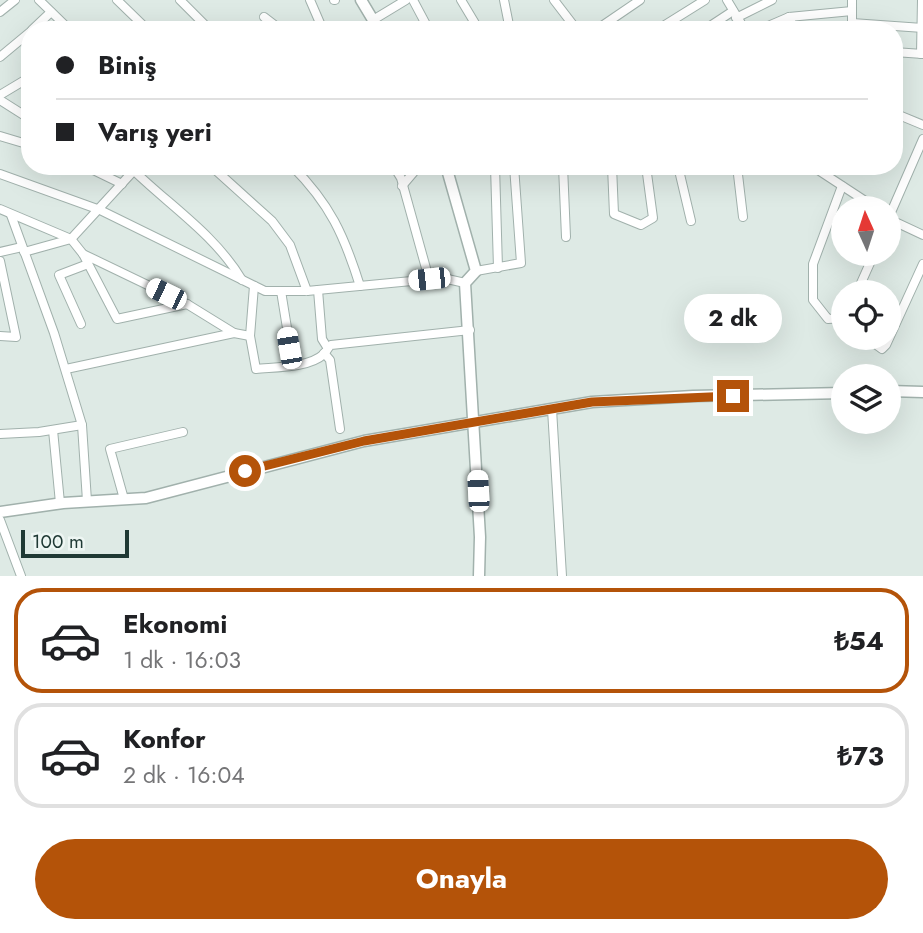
<!DOCTYPE html>
<html lang="tr">
<head>
<meta charset="utf-8">
<style>
	body { margin:0; font-family:Jost,sans-serif; background:#f2f2f2; color:#202124; height:100vh; display:flex; flex-direction:column; font-size:26px; white-space:nowrap }
	* { box-sizing:border-box; margin:0 }
	p { font-size:23px; color:#757577 }
	.icon { flex:none; width:38px; height:38px; fill:none; stroke:currentColor; stroke-width:2; stroke-linecap:round; stroke-linejoin:round }
	.map { position:relative; height:576px; overflow:hidden }
	.side { display:flex; flex-direction:column; background:#fff; flex:1 }
	.side>* { flex:none }
	.top-card { position:absolute; left:21px; top:21px; width:882px; height:154px; border-radius:28px; box-shadow:0 7px 28px #0002; display:grid; align-content:center; height:154px; padding:0 35px; background:#fff }
	.needle { width:46px; rotate:357deg }
	.tools { position:absolute; left:831px; top:196px; display:grid; gap:14px }
	.tools a { display:grid; place-items:center; width:70px; height:70px; border-radius:50%; background:#fff; box-shadow:0 7px 28px #0002; font-size:35px }
	.scale { position:absolute; left:21px; bottom:18px; width:108px; box-sizing:border-box; padding-left:7px; border:4px solid #1f3934; border-top:0; font-size:19px; line-height:24px; white-space:nowrap; color:#1f3934; -webkit-text-stroke:5px #eef6f3; paint-order:stroke }
	.end { position:absolute; width:32px; height:32px; margin:-16px; border:9px solid #b45309; background:#fff; box-shadow:0 0 0 4px #fff }
	.from { border-radius:50% }
	.bubble { position:absolute; height:49px; border-radius:24px; background:#fff; box-shadow:0 7px 28px #0002; font-size:23px; font-weight:700; line-height:49px; text-align:center }
	.car { position:absolute; width:21px; height:42px; margin:-21px -10px; border-radius:9px; box-shadow:0 0 5px 2px #0007; background:linear-gradient(#fff 24%,#345 0 40%,#fff 0 76%,#345 0 86%,#fff 0) }
	.top-card b { display:flex; align-items:center; gap:24px; height:66px; font-size:26px }
	.top-card b+b { border-top:2px solid #e0e0e0 }
	.top-card i { width:18px; height:18px; background:#202124 }
	ul { padding:12px 0 0; list-style:none }
	li { display:flex; align-items:center; gap:21px; height:105px; margin:0 14px 10px; padding:0 21px; border:4px solid #e0e0e0; border-radius:28px }
	li div { flex:1 }
	li b { display:block; font-size:26px }
	li em { font-style:normal; font-weight:700 }
	li.on { border-color:#b45309 }
	li>.icon { width:63px; height:63px; stroke-width:1.5 }
	.cta { display:flex; gap:14px; margin-top:auto; padding:14px 35px }
	.cta a { flex:1; height:80px; border-radius:42px; background:#b45309; color:#fff; font-size:28px; font-weight:700; line-height:80px; text-align:center }
	.map>svg:first-child { display:block }
	.lines { fill:none; stroke-linecap:round; stroke-linejoin:round }
	.minor-casing { stroke:#a1b1ac; stroke-width:10 }
	.tertiary-casing { stroke:#a1b1ac; stroke-width:13 }
	.minor { stroke:#fff; stroke-width:8 }
	.tertiary { stroke:#fff; stroke-width:10 }
	.route { stroke:#b45309; stroke-width:9 }
</style>
</head>
<body>
<div class="map">
<svg width="923" height="576" viewBox="0 0 923 576">
	<rect width="100%" height="100%" fill="#deeae5"/>
	<g class="lines">
		<g class="minor-casing">
			<g id="minor">
				<polyline points="39,0 70,30"/>
				<polyline points="117,0 148,30"/>
				<polyline points="180,0 210,30"/>
				<polyline points="310,0 323,30"/>
				<polyline points="334,0 335,0"/>
				<polyline points="413,0 429,30"/>
				<polyline points="461,0 479,30"/>
				<polyline points="504,0 510,30"/>
				<polyline points="554,0 577,30"/>
				<polyline points="727,0 745,30"/>
				<polyline points="0,12 15,0"/>
				<polyline points="264,17 281,30"/>
				<polyline points="789,17 795,30"/>
				<polyline points="736,18 772,0"/>
				<polyline points="852,23 923,28"/>
				<polyline points="32,30 51,12"/>
				<polyline points="367,30 373,20 406,0"/>
				<polyline points="596,30 640,0"/>
				<polyline points="657,30 705,0"/>
				<polyline points="704,30 733,11"/>
				<polyline points="759,30 789,17 852,11"/>
				<polyline points="852,30 852,0"/>
				<polyline points="894,52 923,54"/>
				<polyline points="921,54 922,0"/>
				<polyline points="0,57 30,32"/>
				<polyline points="0,95 30,77"/>
				<polyline points="0,100 30,119"/>
				<polyline points="894,113 923,125"/>
				<polyline points="0,136 30,145"/>
				<polyline points="85,166 122,184"/>
				<path d="M129 166C167 204 214 233 242 280"/>
				<polyline points="211,166 272,221 290,245 307,291"/>
				<path d="M292 166C330 204 344 235 360 286"/>
				<polyline points="388,166 396,170 401,178 429,279"/>
				<polyline points="495,166 498,268"/>
				<polyline points="563,166 566,237"/>
				<polyline points="612,166 614,214 641,225 653,218 646,166"/>
				<polyline points="678,166 691,221"/>
				<polyline points="737,166 743,217"/>
				<polyline points="812,166 876,208"/>
				<polyline points="0,174 100,210 265,291 307,291 443,278 465,283"/>
				<polyline points="402,186 419,166"/>
				<polyline points="842,186 813,264 813,300 828,319 844,318"/>
				<polyline points="0,209 71,239 83,254 117,319 187,304"/>
				<polyline points="11,215 54,333 82,425 87,501"/>
				<polyline points="889,217 923,139"/>
				<polyline points="889,219 923,235"/>
				<polyline points="0,252 22,247"/>
				<polyline points="24,252 71,239 138,166"/>
				<polyline points="83,254 187,304 234,333 250,336"/>
				<polyline points="0,261 16,337 0,336"/>
				<polyline points="476,271 521,263 514,166"/>
				<path d="M254 286 250 336 256 369C275 367 309 368 324 354 327 351 328 347 331 345L470 330"/>
				<polyline points="318,290 322,339 327,347"/>
				<polyline points="281,291 293,365"/>
				<polyline points="857,292 874,254"/>
				<polyline points="81,324 59,275 88,264"/>
				<polyline points="867,338 882,349 886,345 923,264"/>
				<polyline points="324,353 330,360 340,429"/>
				<polyline points="66,369 234,333"/>
				<polyline points="552,409 562,576"/>
				<polyline points="53,430 60,503"/>
				<polyline points="0,434 39,432 82,425"/>
				<polyline points="124,499 110,449 183,432"/>
				<polyline points="0,520 21,576"/>
			</g>
		</g>
		<g class="tertiary-casing">
			<g id="tertiary">
				<polyline points="361,0 379,30"/>
				<polyline points="446,166 476,271 465,283 480,537 479,576"/>
				<polyline points="889,391 923,392"/>
				<polyline points="0,512 63,503 146,498 364,441 592,402 693,396 844,393"/>
			</g>
		</g>
		<use href="#minor" class="minor"/>
		<use href="#tertiary" class="tertiary"/>
	</g>
	<g class="lines">
		<polyline class="route" points="245,471 364,441 592,402 733,396"/>
	</g>
</svg>
<div class="tools">
<a><svg class="needle" viewBox="-14 -14 28 28"><path d="M0-13l5 13h-10z" fill="#e53935"/><path d="M0 13l5-13h-10z" fill="#757577"/></svg></a>
<a><svg class="icon" aria-label="locate" viewBox="0 0 24 24"><circle cx="12" cy="12" r="6"/><path d="M12 2v4M12 18v4M2 12h4M18 12h4"/></svg></a>
<a><svg class="icon" aria-label="layers" viewBox="0 0 24 24"><path d="M12 4l9 5-9 5-9-5zM3 14l9 5 9-5"/></svg></a>
</div>
<div class="scale">100 m</div>
<i class="end from" style="left:245px;top:471px"></i>
<i class="end" style="left:733px;top:396px"></i>
<div class="bubble" style="left:684px;top:294px;width:98px">2 dk</div>
<i class="car" style="left:429px;top:279px;rotate:264deg"></i>
<i class="car" style="left:166px;top:294px;rotate:296deg"></i>
<i class="car" style="left:289px;top:348px;rotate:350deg"></i>
<i class="car" style="left:478px;top:491px;rotate:357deg"></i>
<div class="top-card">
<b><i class="from"></i>Biniş</b>
<b><i></i>Varış yeri</b>
</div>
</div>
<section class="side">
<ul>
<li class="on"><svg class="icon" aria-label="car" viewBox="0 0 24 24"><path d="M5 17H2v-5l4-1 3-4h7l3 4 3 1v5h-3M9 17h6M6 11h13"/><circle cx="7" cy="17" r="2"/><circle cx="17" cy="17" r="2"/></svg><div><b>Ekonomi</b><p>1 dk · 16:03</p></div><em>₺54</em></li>
<li><svg class="icon" aria-label="car" viewBox="0 0 24 24"><path d="M5 17H2v-5l4-1 3-4h7l3 4 3 1v5h-3M9 17h6M6 11h13"/><circle cx="7" cy="17" r="2"/><circle cx="17" cy="17" r="2"/></svg><div><b>Konfor</b><p>2 dk · 16:04</p></div><em>₺73</em></li>
</ul>
<div class="cta"><a>Onayla</a></div>
</section>
</body>
</html>
